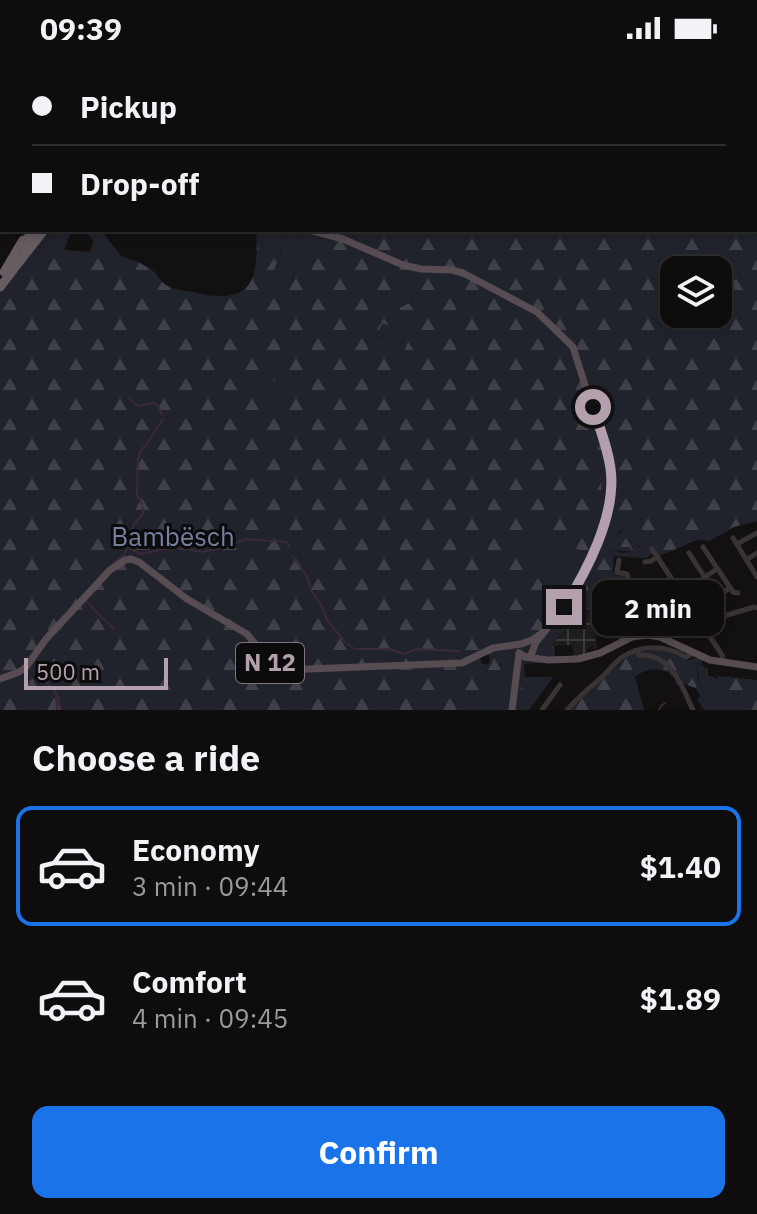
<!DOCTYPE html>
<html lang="en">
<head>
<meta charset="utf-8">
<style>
	body { margin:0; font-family:"IBM Plex Sans",sans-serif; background:#171515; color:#f1f3f6; height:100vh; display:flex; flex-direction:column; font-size:30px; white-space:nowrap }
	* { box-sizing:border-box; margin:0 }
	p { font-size:26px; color:#9b9b9d }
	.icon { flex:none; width:44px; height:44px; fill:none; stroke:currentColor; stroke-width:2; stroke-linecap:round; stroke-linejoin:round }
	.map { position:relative; height:654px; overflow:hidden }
	.sheet { display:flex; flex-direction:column; background:#0e0c0c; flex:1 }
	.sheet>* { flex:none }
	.banner { position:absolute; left:0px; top:0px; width:758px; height:176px; box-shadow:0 4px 12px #0003,0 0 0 2px #2e2c2d; display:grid; align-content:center; height:176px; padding:0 32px; background:#0e0c0c }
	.tools { position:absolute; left:660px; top:200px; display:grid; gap:16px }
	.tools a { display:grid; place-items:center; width:72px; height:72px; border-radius:16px; background:#0e0c0c; box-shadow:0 4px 12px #0003,0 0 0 2px #2e2c2d; font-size:40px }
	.scale { position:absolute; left:24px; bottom:20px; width:144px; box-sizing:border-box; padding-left:8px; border:4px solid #b4a0ac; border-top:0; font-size:22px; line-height:28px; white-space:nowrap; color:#b4a0ac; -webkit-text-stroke:6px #0c0b0b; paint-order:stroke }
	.end { position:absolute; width:36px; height:36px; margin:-18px; border:10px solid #b4a0ac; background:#111; box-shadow:0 0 0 4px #111 }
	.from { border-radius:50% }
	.bubble { position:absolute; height:56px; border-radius:16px; background:#0e0c0c; box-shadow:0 4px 12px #0003,0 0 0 2px #2e2c2d; font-size:26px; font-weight:700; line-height:56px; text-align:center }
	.banner b { display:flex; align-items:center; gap:28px; height:76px; font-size:30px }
	.banner b+b { border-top:2px solid #2e2c2d }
	.banner i { width:20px; height:20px; background:#f1f3f6 }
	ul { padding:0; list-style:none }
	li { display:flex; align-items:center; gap:24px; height:120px; margin:0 16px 12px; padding:0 16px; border:4px solid transparent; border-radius:16px }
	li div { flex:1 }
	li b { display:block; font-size:30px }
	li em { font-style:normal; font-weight:700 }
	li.on { border-color:#1a73e8 }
	li>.icon { width:72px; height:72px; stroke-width:1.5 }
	h2 { padding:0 32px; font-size:36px; line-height:96px }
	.cta { display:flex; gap:16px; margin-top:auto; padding:16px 32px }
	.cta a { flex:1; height:92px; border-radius:16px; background:#1a73e8; color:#fff; font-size:32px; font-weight:700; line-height:92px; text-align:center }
	.status { display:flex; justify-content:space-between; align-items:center; height:56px; padding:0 40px; background:#0e0c0c; direction:ltr }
	.status svg { height:22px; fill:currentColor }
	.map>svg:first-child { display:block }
	.industrial { fill:url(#industrial-grid) }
	.grass { fill:#21232c }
	.forest { fill:url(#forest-firs); fill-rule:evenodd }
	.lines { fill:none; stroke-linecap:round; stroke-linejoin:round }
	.stream { stroke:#3b2839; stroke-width:2 }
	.river { stroke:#3b2839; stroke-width:5 }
	.minor { stroke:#3a3335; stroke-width:5 }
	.major { stroke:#564c51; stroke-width:7 }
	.highway { stroke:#685c63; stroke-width:9 }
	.route { stroke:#b4a0ac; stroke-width:10 }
	.labels { text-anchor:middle; stroke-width:6; stroke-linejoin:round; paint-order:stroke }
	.shield { fill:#0c0b0b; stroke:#82737c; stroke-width:2 }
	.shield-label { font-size:24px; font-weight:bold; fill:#b4a0ac }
	.park-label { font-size:26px; fill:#747fa1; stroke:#0c0b0b }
</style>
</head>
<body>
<div class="status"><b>09:39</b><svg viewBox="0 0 49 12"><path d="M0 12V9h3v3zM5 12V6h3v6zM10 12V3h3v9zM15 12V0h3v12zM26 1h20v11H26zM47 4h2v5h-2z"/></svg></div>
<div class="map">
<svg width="757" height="654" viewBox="0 0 757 654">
	<defs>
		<pattern id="industrial-grid" width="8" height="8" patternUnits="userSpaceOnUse" patternTransform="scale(2)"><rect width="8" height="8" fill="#1f1c1d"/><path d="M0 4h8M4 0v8" fill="none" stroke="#3d3a3b"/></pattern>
		<pattern id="forest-firs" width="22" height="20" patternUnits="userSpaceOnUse" patternTransform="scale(2)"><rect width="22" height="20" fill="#21232c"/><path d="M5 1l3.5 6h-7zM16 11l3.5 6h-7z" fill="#3f4048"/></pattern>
	</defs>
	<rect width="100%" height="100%" fill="#121010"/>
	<polygon class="industrial" points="616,536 629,543 631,579 619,585 611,569 601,575 599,579 595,581 598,592 594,593 593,590 589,591 584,599 574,600 572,589 555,590 555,594 551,593 558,580 596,545 604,538"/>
	<g class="grass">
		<polygon points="46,174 57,174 34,197 34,200 64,194 62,198 19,213"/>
		<polygon points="85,174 101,174 121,200 101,196"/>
		<polygon points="282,174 305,174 303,184 310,182 302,210 296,212 290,230 266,224 276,208 280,205"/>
		<polygon points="398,225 417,230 412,245 402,251 393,241"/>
		<polygon points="383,267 410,280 404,299 392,296 376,279"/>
		<polygon points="268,320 284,331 277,340 269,339 263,333 262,323"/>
		<path d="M607 390 614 413 615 437 612 449 615 466 612 472 611 488 614 480 622 475 631 458H639L657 501 652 498 645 503 641 500V496H650C637 491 632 485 632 471L627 477V483L632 496 612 494 599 502 592 518 567 560 557 572V576L552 580 549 579 551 600 555 598V602L538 607 524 608 525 620 522 621 518 654H481L488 635 502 612 493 600 492 607 482 623 490 603 488 598 480 602 482 608 475 606 456 608 503 567 507 561 521 560 502 582H516L569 538 557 533 556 520 518 494 530 479 538 473 545 476 559 487 602 421 596 398Z"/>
		<polygon points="616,517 617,519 619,518 627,519 629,543 619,542 616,536 604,538 601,544 596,545 588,553 597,520"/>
		<polygon points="696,605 702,611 702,618 721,639 729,637 750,640 749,654 704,654 697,643 700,640 696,632 699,622"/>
	</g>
	<g class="forest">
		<path d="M186 0H757V465L734 471 709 485 697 484 657 501 642 475 641 469 643 467 639 458 636 461 633 459 628 468 614 480 611 489 609 488 611 485 612 472 615 466 612 449 615 437 614 413 607 390 603 395 596 398 602 421 598 477 589 497 559 487 545 476 538 473 530 479 519 493 556 520 558 533 569 538 549 567 531 583 523 582 520 585 516 582H502L504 572 521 561 518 559 515 563 507 561C499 585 485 593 460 608L475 606 488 609 484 620 492 607 494 595 506 592 511 595 514 610 502 613 488 635 481 654H0V235L26 207 62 198 63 194 34 200 29 199 30 195 34 197 57 174H72L64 194 90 196 94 186 101 196C118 198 139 204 153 215 158 219 161 226 166 229 174 234 188 235 197 237 253 250 259 223 256 174H282L280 205 276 208 272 222H267V224L290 230 296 212 302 210 309 183 303 184 305 174H756V2H186ZM674 214H718V258H674ZM398 225 416 230 412 245 402 251 393 241ZM383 267 410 280 403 299 392 296 389 294V282L387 281 385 287 383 283 379 284 376 279ZM268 320 284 331 277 339H270L268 333 263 332 262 323Z"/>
		<polygon points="632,471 638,471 640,474 633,482 639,492 646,487 650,496 641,496 643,502 614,500 613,517 616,517 616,519 613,519 610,524 597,521 588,553 558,580 551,592 555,594 555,598 552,600 544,598 542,589 549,579 553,580 557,576 557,572 567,559 592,518 599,502 612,494 622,497 632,496 630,491 618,491 616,487 623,481 627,482 627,477"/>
		<path d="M664 593 689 604 697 601 702 603V609L708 613V619L717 623 718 620 757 624V654H749V640L730 637 731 647 724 646 721 639 702 618V611H699L700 608 697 606C695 615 701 624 696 632L681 627 676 629 675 627 677 622 670 620V617C655 611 647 612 635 621L644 654H569L627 601 639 596Z"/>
		<polygon points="522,621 553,621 529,654 518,654"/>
	</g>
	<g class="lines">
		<g class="stream">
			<polyline points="129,342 138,350 154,347 158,350 162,359"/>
			<polyline points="142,448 137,439 138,402 141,394 146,389 163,363"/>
			<polyline points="134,494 127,492 126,481 132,474 134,468 143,458 143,452"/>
			<polyline points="134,495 141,498 175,491 202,496 230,490 245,483 287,486 289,490"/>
			<polyline points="125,497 126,494"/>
			<polyline points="293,501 307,520 311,534 321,549 327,564 345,586"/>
			<polyline points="113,507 124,499"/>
			<path d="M85 544C91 548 92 552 97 557 103 563 108 566 114 573"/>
			<polyline points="347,588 355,593 389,593 404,598 416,593 459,595"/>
			<polyline points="43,622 56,637 57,654"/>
			<polyline points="58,640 61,654"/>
			<polyline points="659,654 661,650 665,647"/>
		</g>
		<g class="river">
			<polyline points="643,2 644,0"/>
			<polyline points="756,105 757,107"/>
		</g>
		<g class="minor">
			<polyline points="1,23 2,30"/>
			<polyline points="733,482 757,521"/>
			<polyline points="737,488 757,477"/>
			<polyline points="703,491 733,536 738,537"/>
			<polyline points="652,493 722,599 723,606"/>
			<polyline points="689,497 717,540 730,532"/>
			<polyline points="619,504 617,516 627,518 628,520 632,581"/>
			<polyline points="746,504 757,497"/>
			<polyline points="645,506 651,505 657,501"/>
			<polyline points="630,535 675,537 680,535"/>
			<polyline points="681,537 717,513"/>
			<polyline points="701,567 754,551 757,552"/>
			<polyline points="641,579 643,567 680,566 695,557"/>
			<path d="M637 595 639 599C671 597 682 630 693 654"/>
			<polyline points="542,654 560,629"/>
			<path d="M567 654C578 641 591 631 603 620 609 614 615 607 621 602 640 588 667 589 686 601L694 597"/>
		</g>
		<g class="major">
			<polyline points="668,0 668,2"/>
			<polyline points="756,79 757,80"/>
			<polyline points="0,90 2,92"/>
			<path d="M310 174 343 183 403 209 421 213 452 214 463 217 537 256 573 291 608 402C621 464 581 528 544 576 542 580 539 582 536 586 532 593 535 596 528 601"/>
			<polyline points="519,597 525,601 548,604 578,603 600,597 632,581 647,579 660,581 710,604 757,611"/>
			<polyline points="0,623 19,616 26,611 46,583 110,514 125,504 131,503 139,506 187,543 247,578 272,609 283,614 462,607 493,592 521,588 532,584 546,574"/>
			<polyline points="512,654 519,598"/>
		</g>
		<g class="highway">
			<polyline points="90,2 90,0"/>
			<polyline points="23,191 32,174"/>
			<polyline points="4,216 23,184"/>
			<polyline points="0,231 44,174"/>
		</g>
	</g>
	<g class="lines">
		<path class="route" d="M564 551C587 515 615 461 611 417 609 395 600 373 593 351"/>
	</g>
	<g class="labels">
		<rect class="shield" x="236" y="587" width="68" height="40" rx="6"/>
		<g class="shield-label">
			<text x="270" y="615">N 12</text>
		</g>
		<g class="park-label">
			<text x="173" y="490">Bambësch</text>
		</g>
	</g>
</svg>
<div class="tools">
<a><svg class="icon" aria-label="layers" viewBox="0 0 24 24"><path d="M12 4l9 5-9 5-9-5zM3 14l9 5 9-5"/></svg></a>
</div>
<div class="scale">500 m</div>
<i class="end from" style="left:593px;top:351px"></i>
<i class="end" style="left:564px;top:551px"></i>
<div class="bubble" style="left:592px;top:524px;width:132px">2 min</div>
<div class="banner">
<b><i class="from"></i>Pickup</b>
<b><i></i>Drop-off</b>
</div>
</div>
<section class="sheet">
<h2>Choose a ride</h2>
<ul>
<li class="on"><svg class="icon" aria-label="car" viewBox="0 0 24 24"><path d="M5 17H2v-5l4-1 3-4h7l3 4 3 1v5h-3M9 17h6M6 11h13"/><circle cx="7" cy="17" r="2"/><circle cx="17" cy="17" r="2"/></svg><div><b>Economy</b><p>3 min · 09:44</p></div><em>$1.40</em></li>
<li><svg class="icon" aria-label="car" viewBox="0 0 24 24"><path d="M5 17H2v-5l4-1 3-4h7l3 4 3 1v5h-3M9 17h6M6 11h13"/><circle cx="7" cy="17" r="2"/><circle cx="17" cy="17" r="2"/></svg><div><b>Comfort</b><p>4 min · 09:45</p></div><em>$1.89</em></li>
</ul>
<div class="cta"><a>Confirm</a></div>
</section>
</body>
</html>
